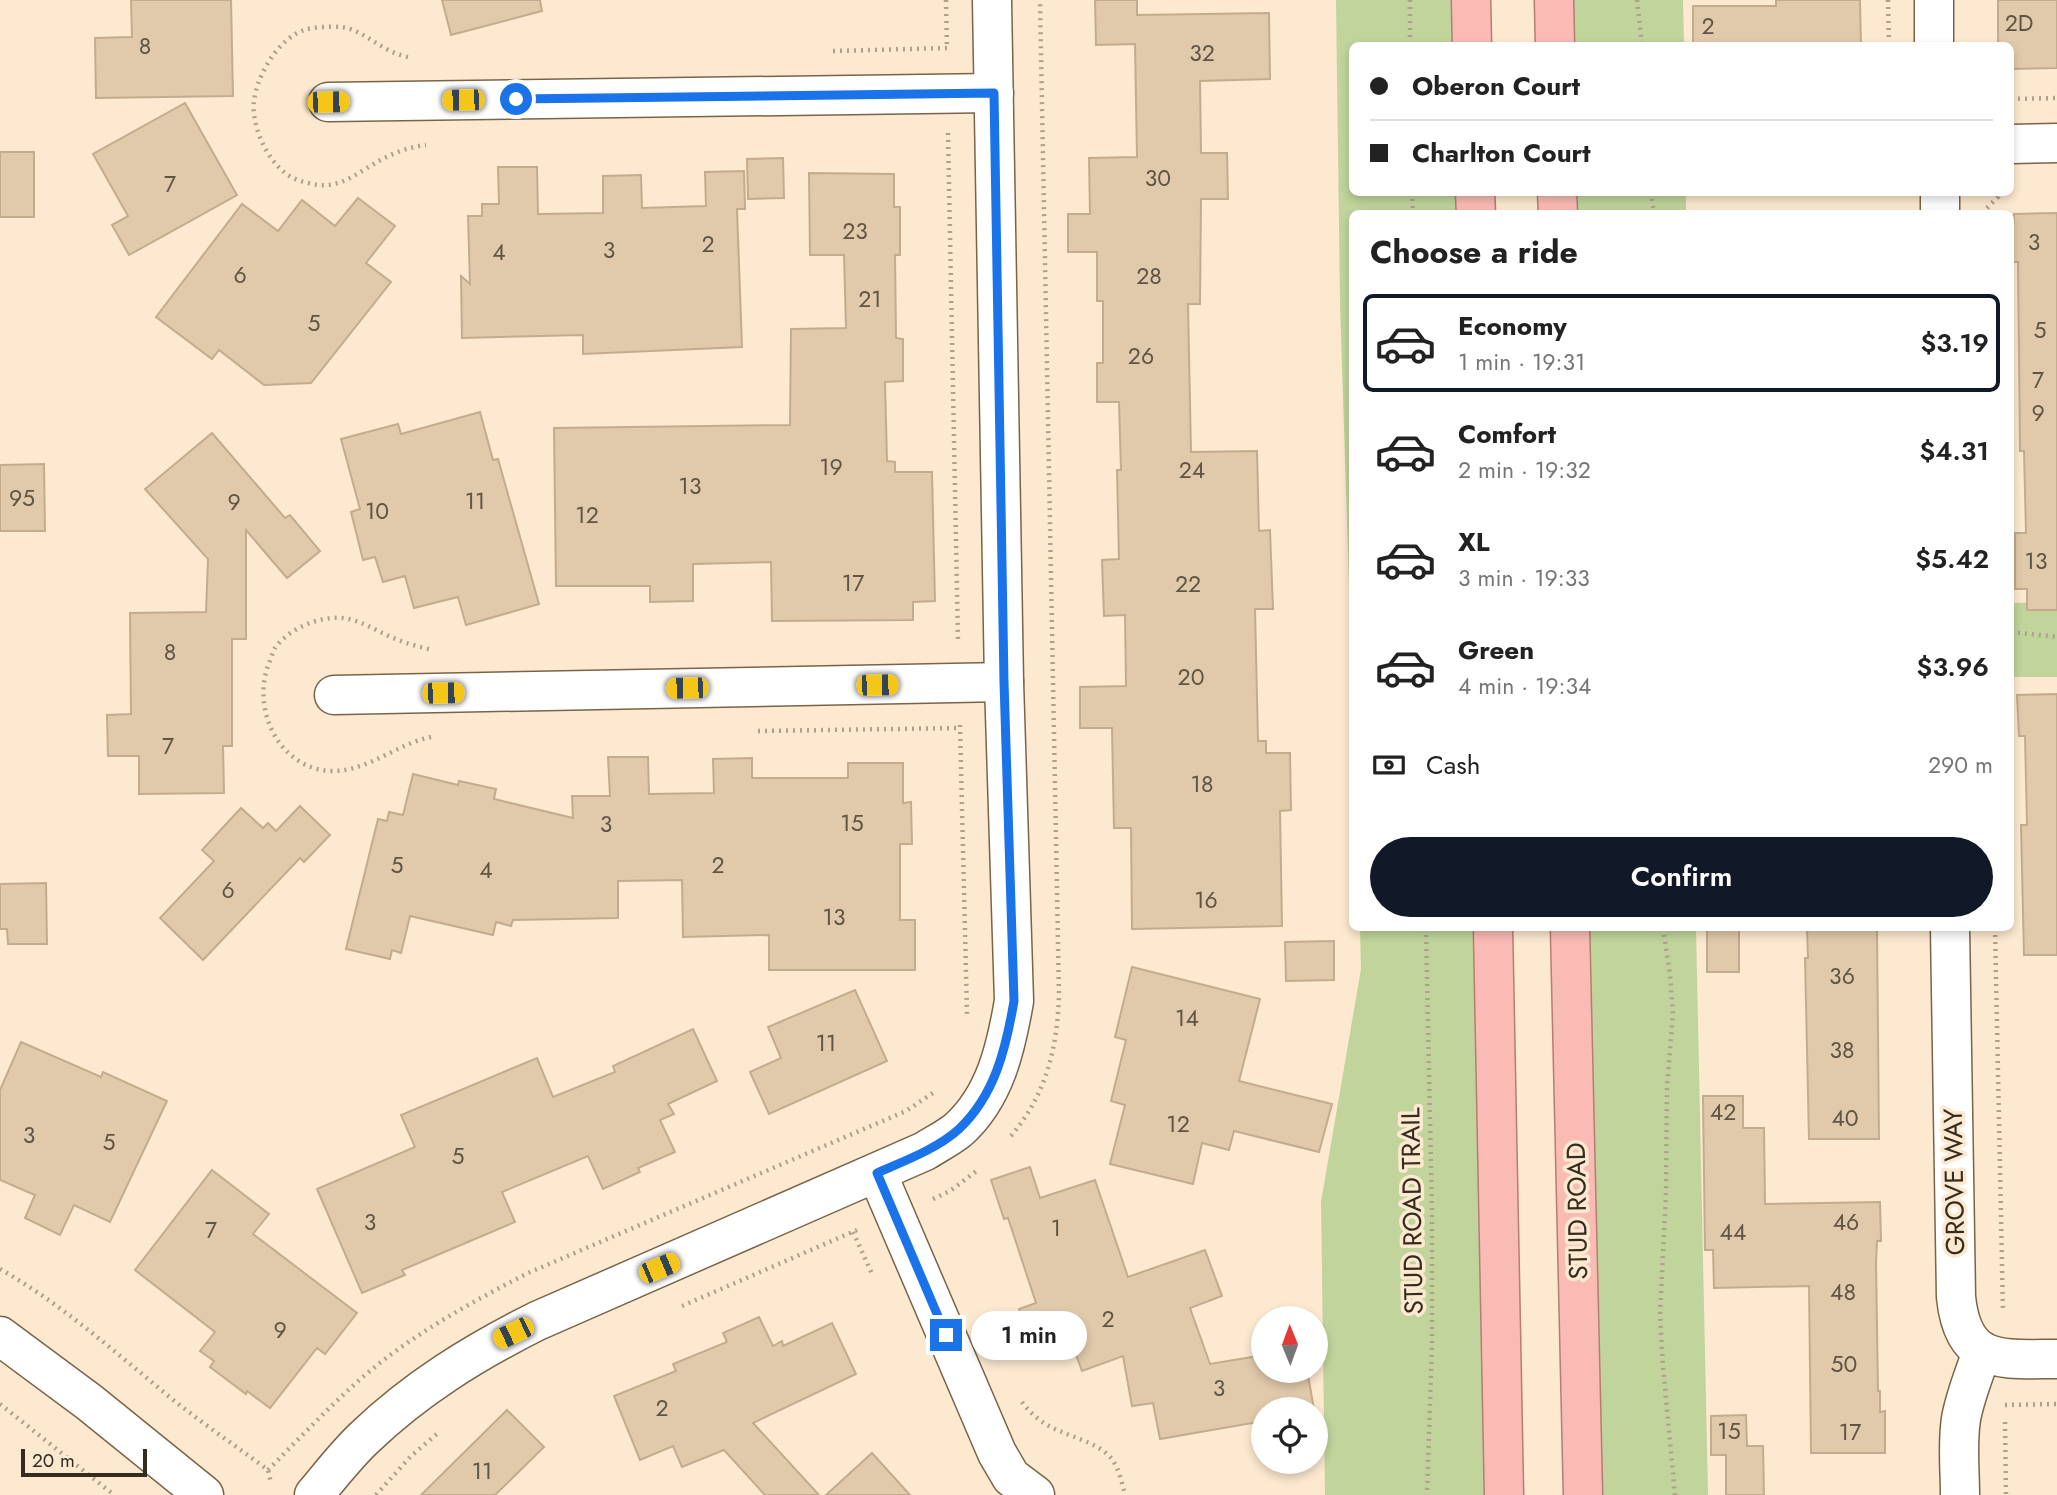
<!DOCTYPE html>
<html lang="en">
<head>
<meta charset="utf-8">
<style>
	body { margin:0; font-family:Jost,sans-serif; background:#f6f6f6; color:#222; height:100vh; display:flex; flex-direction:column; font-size:26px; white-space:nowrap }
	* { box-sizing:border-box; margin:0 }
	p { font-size:23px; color:#767676 }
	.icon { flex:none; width:38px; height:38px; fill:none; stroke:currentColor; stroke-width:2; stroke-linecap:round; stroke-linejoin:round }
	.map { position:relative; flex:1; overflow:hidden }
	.side { position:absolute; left:1349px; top:210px; width:665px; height:721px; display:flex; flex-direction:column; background:#fff; border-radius:10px; box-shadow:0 4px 10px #0003 }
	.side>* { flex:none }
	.hud { position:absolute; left:1349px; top:42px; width:665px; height:154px; border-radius:10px; box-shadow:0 4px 10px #0003; display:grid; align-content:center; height:154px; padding:0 21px; background:#fff }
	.needle { width:46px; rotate:359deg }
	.fabs { position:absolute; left:1251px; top:1306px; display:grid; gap:14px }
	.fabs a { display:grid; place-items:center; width:77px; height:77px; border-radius:50%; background:#fff; box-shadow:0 4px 10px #0003; font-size:35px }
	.scale { position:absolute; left:21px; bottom:18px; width:126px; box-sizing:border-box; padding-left:7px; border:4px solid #352c20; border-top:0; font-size:19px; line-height:24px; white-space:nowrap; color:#352c20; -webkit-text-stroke:5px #fce9d0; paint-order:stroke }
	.end { position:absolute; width:32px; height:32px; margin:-16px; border:9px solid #1a73e8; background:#fff; box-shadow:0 0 0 4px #fff }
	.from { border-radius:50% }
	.bubble { position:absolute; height:49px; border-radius:24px; background:#fff; box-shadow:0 4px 10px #0003; font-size:23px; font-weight:600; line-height:49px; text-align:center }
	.car { position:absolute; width:21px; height:42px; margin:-21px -10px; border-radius:9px; box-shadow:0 0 5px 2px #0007; background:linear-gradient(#f5c518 24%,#345 0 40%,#f5c518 0 76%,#345 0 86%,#f5c518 0) }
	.hud b { display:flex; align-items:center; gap:24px; height:66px; font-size:26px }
	.hud b+b { border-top:2px solid #e0e0e0 }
	.hud i { width:18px; height:18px; background:#222 }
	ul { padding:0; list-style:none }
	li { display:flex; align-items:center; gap:21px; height:98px; margin:0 14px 10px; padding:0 7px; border:4px solid transparent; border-radius:10px }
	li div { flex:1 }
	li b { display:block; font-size:26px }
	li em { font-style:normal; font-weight:600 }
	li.selected { border-color:#111827 }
	li>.icon { width:63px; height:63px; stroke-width:1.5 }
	h2 { padding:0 21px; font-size:32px; line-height:84px }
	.pay { display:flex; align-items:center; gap:18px; height:77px; padding:0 21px; font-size:26px }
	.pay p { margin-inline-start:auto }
	.button { display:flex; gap:14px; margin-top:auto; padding:14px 21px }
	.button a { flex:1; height:80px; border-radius:42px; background:#111827; color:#fff; font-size:28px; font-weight:600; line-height:80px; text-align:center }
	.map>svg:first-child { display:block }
	.park { fill:#c0d49c }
	.building { fill:#e1caab; stroke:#c3ac8e; stroke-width:2 }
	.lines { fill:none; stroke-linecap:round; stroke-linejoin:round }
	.minor-casing { stroke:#796448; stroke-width:41 }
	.trunk-casing { stroke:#b47e74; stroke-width:41 }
	.path { stroke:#afa08c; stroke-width:4.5; stroke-dasharray:2 5; stroke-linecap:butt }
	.minor { stroke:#fff; stroke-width:38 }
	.trunk { stroke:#fabbb4; stroke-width:38 }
	.route { stroke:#1a73e8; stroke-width:9 }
	.labels { text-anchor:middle; stroke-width:7; stroke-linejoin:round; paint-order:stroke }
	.number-label { font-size:23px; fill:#605443 }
	.street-label { font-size:26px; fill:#352c20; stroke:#fce9d0 }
</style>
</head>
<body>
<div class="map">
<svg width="2057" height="1495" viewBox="0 0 2057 1495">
	<rect width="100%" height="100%" fill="#fce9d0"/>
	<g class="park">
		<polygon points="1336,0 1471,0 1472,45 1353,46 1353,192 1475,193 1476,213 1353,214 1353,711 1340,303"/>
		<polygon points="1554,0 1683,0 1684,45 1555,45"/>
		<rect x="1558" y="193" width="128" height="20"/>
		<polygon points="2057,602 2057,677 2011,677 2011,603"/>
		<polygon points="1360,928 1493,928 1504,1495 1325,1495 1321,1202 1361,969"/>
		<polygon points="1572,928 1696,928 1708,1495 1583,1495"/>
	</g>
	<g class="building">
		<polygon points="131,0 231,0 233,96 96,98 95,38 132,37"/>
		<polygon points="442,0 540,0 542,11 451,35"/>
		<polygon points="1095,0 1137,0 1137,15 1269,13 1270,79 1200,81 1201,153 1227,153 1228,199 1201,199 1200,304 1188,304 1191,452 1257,451 1259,531 1270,530 1273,609 1255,609 1258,741 1266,741 1266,753 1290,753 1291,810 1280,811 1282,926 1132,929 1131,828 1114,828 1112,728 1080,728 1080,687 1126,686 1125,615 1104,616 1102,560 1119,559 1117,470 1121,470 1119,402 1097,402 1097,363 1103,363 1103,301 1097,301 1097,252 1068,252 1068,214 1090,214 1089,158 1137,157 1135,44 1096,45"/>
		<polygon points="1776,0 1860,0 1861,46 1693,46 1693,6 1776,6"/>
		<polygon points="1998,0 2057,0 2057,68 2011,69 2011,46 1998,46"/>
		<polygon points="185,103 237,195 129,255 112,225 128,216 93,154"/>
		<rect x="0" y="152" width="34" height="65"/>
		<polygon points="783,158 784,198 748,199 747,159"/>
		<polygon points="498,167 537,167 538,214 603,213 603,176 641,175 642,208 706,206 705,172 744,171 745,209 737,209 742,347 583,354 583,335 462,338 461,276 470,284 468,216 482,216 482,204 499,204"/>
		<polygon points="809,173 894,174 894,207 900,207 900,255 895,255 896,338 903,339 903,381 885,382 887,461 895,462 895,472 932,472 935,601 913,602 913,620 772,621 771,562 693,564 693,601 650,602 650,586 556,586 554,428 790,425 791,329 846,328 844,255 810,255"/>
		<polygon points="358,198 395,226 366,263 391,282 311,383 264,385 219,350 212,359 156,317 242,204 278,231 302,200 335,226"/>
		<polygon points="2057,213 2057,610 2027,610 2027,589 2015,589 2015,533 2026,533 2024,451 2020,451 2018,262 2011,262 2011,223 2014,223 2014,214"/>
		<polygon points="480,412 493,460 498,459 539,604 466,625 458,597 414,608 405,576 383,582 375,557 363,560 351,512 360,509 341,439 398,424 401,434"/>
		<polygon points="212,433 285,518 290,515 320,551 287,578 246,530 246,639 232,639 232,746 223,746 224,793 139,794 139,756 108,756 107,715 131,714 130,613 206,612 208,559 145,489"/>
		<polygon points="44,464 45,531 0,531 0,465"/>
		<polygon points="2057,694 2057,955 2024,955 2021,825 2027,825 2025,736 2019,736 2017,695"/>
		<polygon points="608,757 648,757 649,794 714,793 713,759 752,758 752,778 848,778 848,763 903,763 903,803 911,802 912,844 900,844 900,920 915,920 915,970 769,970 769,935 683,937 682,880 618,881 618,918 513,920 511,926 496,922 493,935 410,916 401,953 392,950 390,959 346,949 378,819 387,821 389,812 403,815 413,774 458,785 459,781 496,789 494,799 573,818 572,796 610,796"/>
		<polygon points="300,806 330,835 304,862 300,858 203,960 160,918 214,861 202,850 241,808 263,828 268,823 276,831"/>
		<polygon points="46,883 47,944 8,944 7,929 0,929 0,884"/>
		<rect x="1707" y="928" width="32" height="44"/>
		<polygon points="1807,928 1877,928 1879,1139 1809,1139 1805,958 1808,958"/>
		<polygon points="1334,941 1334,980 1286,981 1285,942"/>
		<polygon points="1132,967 1260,999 1239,1081 1332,1104 1319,1152 1234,1131 1229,1150 1202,1143 1193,1184 1110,1164 1125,1105 1111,1101 1126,1040 1115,1037"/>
		<polygon points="855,990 887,1061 769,1114 750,1072 781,1058 768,1027"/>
		<polygon points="693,1029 717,1081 668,1104 674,1114 660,1120 675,1152 638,1168 640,1172 603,1189 588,1156 502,1192 515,1222 402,1270 405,1275 362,1293 317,1189 415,1147 401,1115 537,1058 553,1097 615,1072 613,1066"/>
		<polygon points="21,1042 101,1077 103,1072 167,1101 110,1222 74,1205 60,1235 25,1218 35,1195 0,1180 0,1090"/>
		<polygon points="1703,1096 1743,1096 1743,1128 1764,1128 1765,1204 1880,1202 1881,1241 1877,1241 1876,1262 1878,1391 1880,1391 1880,1412 1885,1411 1885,1453 1811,1453 1809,1286 1714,1288 1713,1250 1705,1250"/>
		<polygon points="1030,1167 1040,1198 1095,1180 1128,1277 1205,1250 1222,1296 1190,1308 1210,1364 1264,1355 1264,1370 1307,1370 1314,1409 1264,1409 1264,1421 1160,1439 1153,1403 1132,1406 1123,1356 1082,1371 1069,1336 1033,1349 1019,1309 1036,1303 1008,1218 1004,1219 991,1180"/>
		<polygon points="212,1170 269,1214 253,1234 357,1313 325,1354 317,1348 270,1408 247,1391 246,1394 210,1367 214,1361 200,1351 215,1332 135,1270"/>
		<polygon points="759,1317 773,1346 782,1341 783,1346 832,1323 856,1374 753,1423 819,1495 765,1495 724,1450 682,1467 673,1446 640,1460 614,1396 676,1371 673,1364 727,1342 723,1333"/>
		<polygon points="507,1410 544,1447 495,1495 421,1495"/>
		<polygon points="1746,1415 1747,1446 1763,1446 1764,1495 1726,1495 1726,1455 1711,1455 1711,1416"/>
		<polygon points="872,1453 910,1495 826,1495"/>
	</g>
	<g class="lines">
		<g class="minor-casing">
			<g id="minor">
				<polyline points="1934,0 1934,46"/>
				<polyline points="328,102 994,93"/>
				<polyline points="2011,144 2057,143"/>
				<polyline points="1940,214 1940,192"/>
				<polyline points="334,695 1004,682"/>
				<path d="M1950 928 1956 1297C1963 1366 2001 1359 2057 1359"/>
				<polyline points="877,1173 997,1453 1011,1477 1035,1495"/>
				<polyline points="0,1336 89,1402 204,1495"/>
				<path d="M314 1495C330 1476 346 1455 364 1438 415 1389 473 1353 537 1321L925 1151C936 1144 948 1138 958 1130 995 1097 1006 1048 1014 1001L1004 682 992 0"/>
				<path d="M1960 1495C1960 1470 1957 1444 1961 1419 1965 1396 1975 1373 1982 1351"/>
			</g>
		</g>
		<g class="trunk-casing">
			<g id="trunk">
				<polyline points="1471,0 1472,46"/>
				<polyline points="1554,0 1555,46"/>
				<polyline points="1475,192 1476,214"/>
				<polyline points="1557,192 1558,214"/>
				<polyline points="1493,928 1504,1495"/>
				<polyline points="1570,928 1583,1495"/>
			</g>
		</g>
		<g class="path">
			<polyline points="946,0 947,48"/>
			<polyline points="1410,0 1410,46"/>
			<polyline points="1637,0 1642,46"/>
			<polyline points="1888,0 1889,46"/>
			<polyline points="833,51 947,48"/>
			<path d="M408 57C381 52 365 30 341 27 330 26 314 27 304 30 278 39 257 75 254 101 251 124 266 158 284 172 293 180 307 183 318 185 340 187 355 175 372 165 388 155 407 147 426 145"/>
			<polyline points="2011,99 2057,98"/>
			<polyline points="948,133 958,642"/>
			<polyline points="1412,192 1413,214"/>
			<polyline points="1651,192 1654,214"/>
			<polyline points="1982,213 1998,197 1998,192"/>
			<polyline points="2011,632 2057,637"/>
			<polyline points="960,725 967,1014"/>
			<polyline points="758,731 960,728"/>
			<path d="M431 737C396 744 368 772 330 771 278 768 251 708 269 663 271 658 273 652 275 648 287 631 311 620 331 618 357 615 377 633 401 641 411 645 422 647 432 650"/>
			<polyline points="1426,928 1432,1214 1432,1343 1427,1495"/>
			<polyline points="1663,928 1670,975 1673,1014 1667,1087 1666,1193 1660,1314 1663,1367 1675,1495"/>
			<polyline points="1995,928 2003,1312"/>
			<path d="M1011 1136C1046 1094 1057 1050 1059 996L1040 0"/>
			<polyline points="933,1199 950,1191 978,1170"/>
			<polyline points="853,1232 873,1276"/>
			<path d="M0 1269C58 1302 108 1346 160 1389 194 1418 232 1443 268 1470L271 1483"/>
			<polyline points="682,1306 857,1230"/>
			<path d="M1022 1402C1032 1416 1046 1426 1062 1432 1078 1439 1099 1444 1111 1458 1119 1468 1122 1483 1125 1495"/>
			<polyline points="0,1404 114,1495"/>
			<polyline points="2005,1405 2057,1404"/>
			<polyline points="2005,1422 2006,1495"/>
			<path d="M268 1470C297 1441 325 1411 356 1383 406 1338 468 1304 528 1273L906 1111 933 1093"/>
			<polyline points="376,1495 411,1456 437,1434"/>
		</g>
		<use href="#minor" class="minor"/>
		<use href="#trunk" class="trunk"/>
	</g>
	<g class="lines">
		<path class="route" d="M516 99 994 93 1004 682 1014 1001C1006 1048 995 1095 959 1129 937 1149 904 1161 877 1173L946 1335"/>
	</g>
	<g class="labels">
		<g class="number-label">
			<text x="2019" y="31">2D</text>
			<text x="1708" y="34">2</text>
			<text x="145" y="54">8</text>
			<text x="1202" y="61">32</text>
			<text x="1158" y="186">30</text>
			<text x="170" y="192">7</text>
			<text x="855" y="239">23</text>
			<text x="2034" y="250">3</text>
			<text x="708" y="252">2</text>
			<text x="609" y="258">3</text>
			<text x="499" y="260">4</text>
			<text x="240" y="283">6</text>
			<text x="1149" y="284">28</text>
			<text x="870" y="307">21</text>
			<text x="314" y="331">5</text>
			<text x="2040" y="338">5</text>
			<text x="1141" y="364">26</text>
			<text x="2038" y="388">7</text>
			<text x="2038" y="421">9</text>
			<text x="831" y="475">19</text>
			<text x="1192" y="478">24</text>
			<text x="690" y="494">13</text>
			<text x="22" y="506">95</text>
			<text x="475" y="509">11</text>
			<text x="234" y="510">9</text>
			<text x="377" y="519">10</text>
			<text x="587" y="523">12</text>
			<text x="2036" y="569">13</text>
			<text x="853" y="591">17</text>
			<text x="1188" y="592">22</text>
			<text x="170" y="660">8</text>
			<text x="1191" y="685">20</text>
			<text x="168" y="754">7</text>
			<text x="1202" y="792">18</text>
			<text x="852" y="831">15</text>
			<text x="606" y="832">3</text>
			<text x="397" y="873">5</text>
			<text x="718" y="873">2</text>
			<text x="486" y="878">4</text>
			<text x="228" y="898">6</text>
			<text x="1206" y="908">16</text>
			<text x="834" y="925">13</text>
			<text x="1842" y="984">36</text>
			<text x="1187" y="1026">14</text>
			<text x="826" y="1051">11</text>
			<text x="1842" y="1058">38</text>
			<text x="1723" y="1120">42</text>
			<text x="1845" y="1126">40</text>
			<text x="1178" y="1132">12</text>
			<text x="29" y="1143">3</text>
			<text x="109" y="1150">5</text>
			<text x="458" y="1164">5</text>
			<text x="370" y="1230">3</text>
			<text x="1846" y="1230">46</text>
			<text x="1056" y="1236">1</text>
			<text x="211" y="1238">7</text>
			<text x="1733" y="1240">44</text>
			<text x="1843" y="1300">48</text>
			<text x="1108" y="1327">2</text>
			<text x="280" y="1338">9</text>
			<text x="1844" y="1372">50</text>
			<text x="1219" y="1396">3</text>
			<text x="662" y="1416">2</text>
			<text x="1729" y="1439">15</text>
			<text x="1850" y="1440">17</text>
			<text x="482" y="1479">11</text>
		</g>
		<g class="street-label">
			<text transform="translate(1954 1182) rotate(-91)" y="9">GROVE WAY</text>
			<text transform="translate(1412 1211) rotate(-91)" y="9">STUD ROAD TRAIL</text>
			<text transform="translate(1577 1211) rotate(-91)" y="9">STUD ROAD</text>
		</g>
	</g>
</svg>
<div class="fabs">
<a><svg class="needle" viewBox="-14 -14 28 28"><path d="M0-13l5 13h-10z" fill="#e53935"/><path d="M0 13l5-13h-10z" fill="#767676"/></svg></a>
<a><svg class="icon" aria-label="locate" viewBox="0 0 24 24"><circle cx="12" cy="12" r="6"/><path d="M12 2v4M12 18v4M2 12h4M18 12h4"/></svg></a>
</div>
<div class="scale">20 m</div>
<i class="end from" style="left:516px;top:99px"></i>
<i class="end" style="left:946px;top:1335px"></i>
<div class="bubble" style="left:971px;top:1311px;width:116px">1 min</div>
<i class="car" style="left:463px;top:100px;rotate:269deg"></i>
<i class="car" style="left:328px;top:102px;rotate:89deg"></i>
<i class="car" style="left:877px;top:685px;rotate:89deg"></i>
<i class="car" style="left:687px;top:688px;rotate:269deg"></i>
<i class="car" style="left:443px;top:693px;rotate:89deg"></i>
<i class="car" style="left:659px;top:1268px;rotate:67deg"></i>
<i class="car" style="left:513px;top:1333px;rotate:244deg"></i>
<div class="hud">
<b><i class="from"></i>Oberon Court</b>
<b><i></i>Charlton Court</b>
</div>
<section class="side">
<h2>Choose a ride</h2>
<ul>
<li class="selected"><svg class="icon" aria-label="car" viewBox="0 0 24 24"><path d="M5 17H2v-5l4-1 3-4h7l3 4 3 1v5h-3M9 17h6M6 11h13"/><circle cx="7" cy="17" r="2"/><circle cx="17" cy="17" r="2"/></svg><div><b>Economy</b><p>1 min · 19:31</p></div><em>$3.19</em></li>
<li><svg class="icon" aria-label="car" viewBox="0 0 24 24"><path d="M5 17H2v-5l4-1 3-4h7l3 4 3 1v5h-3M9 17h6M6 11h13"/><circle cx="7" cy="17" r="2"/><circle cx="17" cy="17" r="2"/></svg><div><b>Comfort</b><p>2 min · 19:32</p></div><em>$4.31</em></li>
<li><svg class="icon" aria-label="car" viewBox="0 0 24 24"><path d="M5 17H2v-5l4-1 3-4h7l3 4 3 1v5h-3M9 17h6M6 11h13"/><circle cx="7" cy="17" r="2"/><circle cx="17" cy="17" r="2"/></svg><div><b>XL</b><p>3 min · 19:33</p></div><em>$5.42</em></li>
<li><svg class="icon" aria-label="car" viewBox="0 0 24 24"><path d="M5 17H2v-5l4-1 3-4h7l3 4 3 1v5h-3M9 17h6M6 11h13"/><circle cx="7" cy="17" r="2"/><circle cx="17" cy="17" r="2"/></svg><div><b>Green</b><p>4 min · 19:34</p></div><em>$3.96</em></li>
</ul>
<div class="pay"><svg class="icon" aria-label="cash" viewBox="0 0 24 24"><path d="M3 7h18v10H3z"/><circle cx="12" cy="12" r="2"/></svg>Cash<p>290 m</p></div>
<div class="button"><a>Confirm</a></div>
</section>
</div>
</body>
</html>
